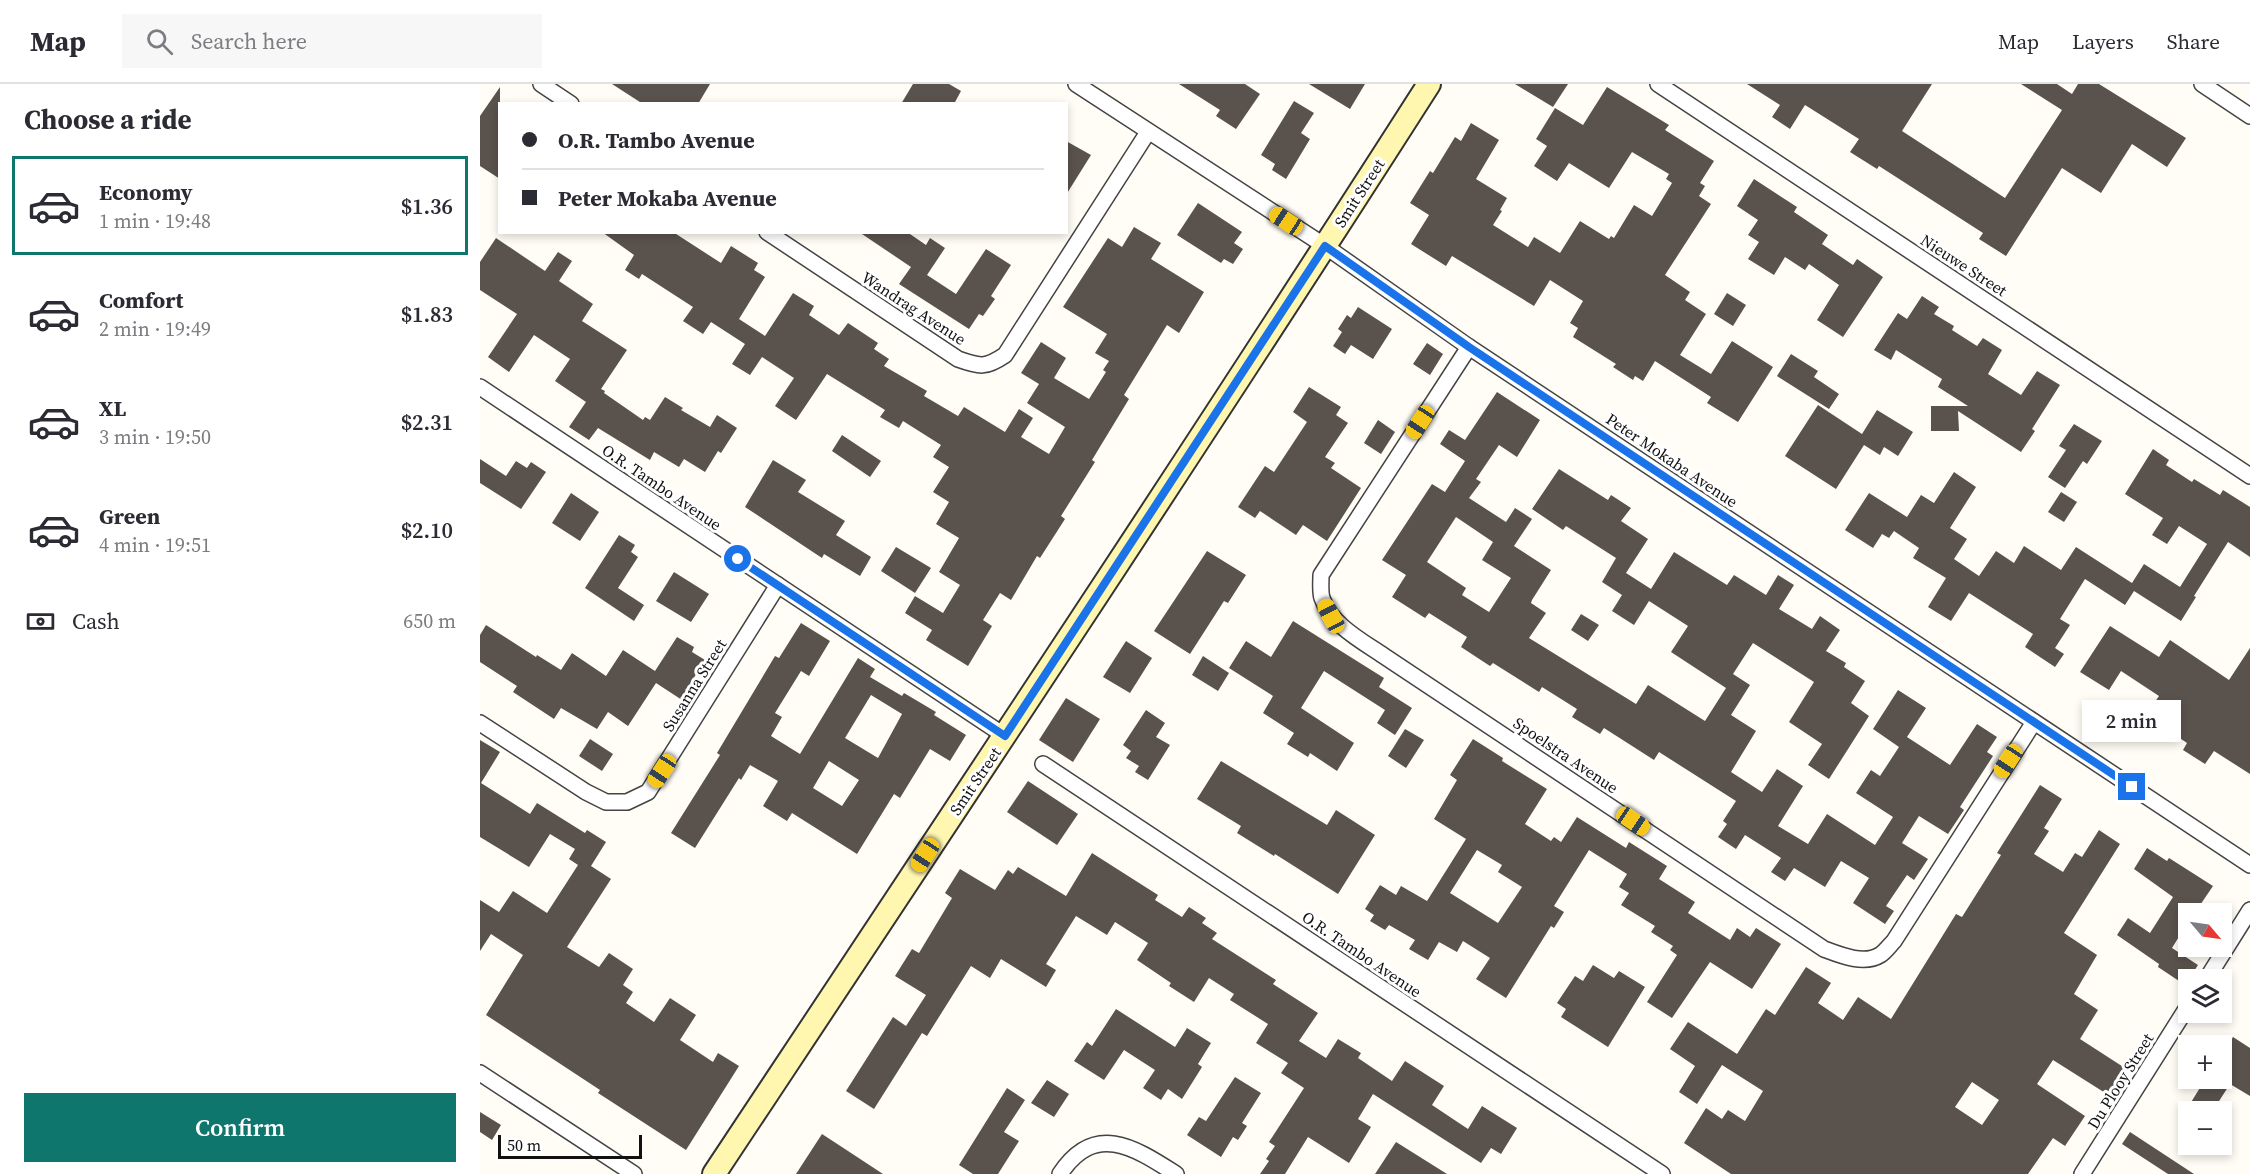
<!DOCTYPE html>
<html lang="en">
<head>
<meta charset="utf-8">
<style>
	body { margin:0; font-family:"Source Serif 4",serif; background:#f7f7f7; color:#2b2b33; height:100vh; display:flex; flex-direction:column; font-size:22px; white-space:nowrap }
	* { box-sizing:border-box; margin:0 }
	p { font-size:20px; color:#7c7c81 }
	.icon { flex:none; width:33px; height:33px; fill:none; stroke:currentColor; stroke-width:2; stroke-linecap:round; stroke-linejoin:round }
	.map { position:relative; flex:1; overflow:hidden }
	.details { display:flex; flex-direction:column; background:#fff; width:480px }
	.details>* { flex:none }
	.hud { position:absolute; left:18px; top:18px; width:570px; height:132px; border-radius:0px; box-shadow:0 3px 9px #0003; display:grid; align-content:center; height:132px; padding:0 24px; background:#fff }
	.needle { width:39px; rotate:119deg }
	.buttons { position:absolute; left:1698px; top:819px; display:grid; gap:12px }
	.buttons a { display:grid; place-items:center; width:54px; height:54px; border-radius:0px; background:#fff; box-shadow:0 3px 9px #0003; font-size:30px }
	.scale { position:absolute; left:18px; bottom:15px; width:144px; box-sizing:border-box; padding-left:6px; border:3px solid #111; border-top:0; font-size:16px; line-height:21px; white-space:nowrap; color:#111; -webkit-text-stroke:4px #fff; paint-order:stroke }
	.end { position:absolute; width:27px; height:27px; margin:-14px; border:8px solid #1a73e8; background:#fff; box-shadow:0 0 0 3px #fff }
	.from { border-radius:50% }
	.bubble { position:absolute; height:42px; border-radius:0px; background:#fff; box-shadow:0 3px 9px #0003; font-size:20px; font-weight:600; line-height:42px; text-align:center }
	.car { position:absolute; width:18px; height:36px; margin:-18px -9px; border-radius:8px; box-shadow:0 0 4px 2px #0007; background:linear-gradient(#f5c518 24%,#345 0 40%,#f5c518 0 76%,#345 0 86%,#f5c518 0) }
	.hud b { display:flex; align-items:center; gap:21px; height:57px; font-size:22px }
	.hud b+b { border-top:2px solid #e1e1e2 }
	.hud i { width:15px; height:15px; background:#2b2b33 }
	ul { padding:0; list-style:none }
	li { display:flex; align-items:center; gap:18px; height:99px; margin:0 12px 9px; padding:0 12px; border:3px solid transparent; border-radius:0px }
	li div { flex:1 }
	li b { display:block; font-size:22px }
	li em { font-style:normal; font-weight:600 }
	li.current { border-color:#0f766e }
	li>.icon { width:54px; height:54px; stroke-width:1.5 }
	h2 { padding:0 24px; font-size:27px; line-height:72px }
	.pay { display:flex; align-items:center; gap:15px; height:66px; padding:0 24px; font-size:22px }
	.pay p { margin-inline-start:auto }
	.button { display:flex; gap:12px; margin-top:auto; padding:12px 24px }
	.button a { flex:1; height:69px; border-radius:0px; background:#0f766e; color:#fff; font-size:24px; font-weight:600; line-height:69px; text-align:center }
	header { display:flex; align-items:center; gap:36px; box-sizing:border-box; height:84px; padding:0 30px; background:#fff; border-bottom:2px solid #e1e1e2 }
	header strong { font-size:28px }
	nav { display:flex; gap:33px; margin-inline-start:auto; font-size:21px }
	.search { width:420px; height:54px; background:#f7f7f7; display:flex; align-items:center; gap:15px; box-sizing:border-box; padding:0 21px; border-radius:0px; color:#7c7c81; font-size:22px }
	main { display:flex; flex:1; min-height:0 }
	.map>svg:first-child { display:block }
	.building { fill:#5a524d; fill-rule:evenodd }
	.lines { fill:none; stroke-linecap:round; stroke-linejoin:round }
	.street-casing { stroke:#444; stroke-width:18 }
	.secondary-casing { stroke:#333; stroke-width:26 }
	.street { stroke:#fff; stroke-width:15 }
	.secondary { stroke:#fff6b0; stroke-width:22 }
	.route { stroke:#1a73e8; stroke-width:8 }
	.labels { text-anchor:middle; stroke-width:6; stroke-linejoin:round; paint-order:stroke }
	.street-label { font-size:16px; fill:#111; stroke:#fff }
</style>
</head>
<body>
<header>
<strong>Map</strong>
<div class="search"><svg class="icon" aria-label="search" viewBox="0 0 24 24"><circle cx="10" cy="10" r="6"/><path d="M15 15l6 6"/></svg>Search here</div>
<nav><a>Map</a><a>Layers</a><a>Share</a></nav>
</header>
<main>
<section class="details">
<h2>Choose a ride</h2>
<ul>
<li class="current"><svg class="icon" aria-label="car" viewBox="0 0 24 24"><path d="M5 17H2v-5l4-1 3-4h7l3 4 3 1v5h-3M9 17h6M6 11h13"/><circle cx="7" cy="17" r="2"/><circle cx="17" cy="17" r="2"/></svg><div><b>Economy</b><p>1 min · 19:48</p></div><em>$1.36</em></li>
<li><svg class="icon" aria-label="car" viewBox="0 0 24 24"><path d="M5 17H2v-5l4-1 3-4h7l3 4 3 1v5h-3M9 17h6M6 11h13"/><circle cx="7" cy="17" r="2"/><circle cx="17" cy="17" r="2"/></svg><div><b>Comfort</b><p>2 min · 19:49</p></div><em>$1.83</em></li>
<li><svg class="icon" aria-label="car" viewBox="0 0 24 24"><path d="M5 17H2v-5l4-1 3-4h7l3 4 3 1v5h-3M9 17h6M6 11h13"/><circle cx="7" cy="17" r="2"/><circle cx="17" cy="17" r="2"/></svg><div><b>XL</b><p>3 min · 19:50</p></div><em>$2.31</em></li>
<li><svg class="icon" aria-label="car" viewBox="0 0 24 24"><path d="M5 17H2v-5l4-1 3-4h7l3 4 3 1v5h-3M9 17h6M6 11h13"/><circle cx="7" cy="17" r="2"/><circle cx="17" cy="17" r="2"/></svg><div><b>Green</b><p>4 min · 19:51</p></div><em>$2.10</em></li>
</ul>
<div class="pay"><svg class="icon" aria-label="cash" viewBox="0 0 24 24"><path d="M3 7h18v10H3z"/><circle cx="12" cy="12" r="2"/></svg>Cash<p>650 m</p></div>
<div class="button"><a>Confirm</a></div>
</section>
<div class="map">
<svg width="1770" height="1090" viewBox="0 0 1770 1090">
	<rect width="100%" height="100%" fill="#fffdf5"/>
	<g class="building">
		<polygon points="132,0 230,0 218,20 163,20"/>
		<polygon points="433,0 469,0 481,7 474,20 421,20"/>
		<polygon points="699,0 765,0 780,10 756,45 736,32 740,26"/>
		<polygon points="829,0 885,0 870,25"/>
		<polygon points="1035,0 1088,0 1073,23"/>
		<polygon points="1267,0 1452,0 1422,47 1525,114 1582,26 1541,0 1577,0 1592,10 1598,0 1619,0 1706,54 1687,83 1652,60 1621,109 1582,84 1526,172 1499,155 1503,149 1399,82 1397,85 1370,68 1379,55 1325,21 1310,45 1292,33 1300,21"/>
		<polygon points="20,3 20,95 0,82 0,32"/>
		<polygon points="1127,3 1189,41 1185,46 1234,77 1220,99 1225,102 1219,112 1231,120 1185,191 1210,208 1205,216 1226,230 1200,271 1231,290 1252,257 1293,283 1258,338 1227,319 1231,313 1175,277 1163,297 1155,292 1153,296 1133,283 1136,280 1093,253 1098,244 1090,239 1103,217 1070,196 1054,222 972,172 966,182 931,160 949,131 930,119 950,87 953,89 975,53 981,57 991,39 1019,56 996,95 1027,114 1020,126 1022,127 1013,141 1048,163 1054,153 1080,169 1100,137 1129,155 1131,152 1134,154 1154,121 1172,132 1192,99 1186,95 1189,90 1152,68 1129,104 1089,79 1077,97 1054,82 1067,62 1056,55 1075,24 1103,41"/>
		<polygon points="814,17 834,29 821,49 830,55 806,95 792,86 795,80 781,71"/>
		<polygon points="586,57 611,71 586,111"/>
		<polygon points="1274,95 1317,123 1314,128 1348,151 1342,160 1373,181 1377,175 1403,193 1363,253 1337,236 1359,201 1329,180 1325,186 1305,173 1294,191 1268,175 1279,158 1268,151 1278,136 1257,122"/>
		<polygon points="718,119 762,148 754,159 763,165 753,180 744,175 741,179 697,151"/>
		<polygon points="654,143 681,159 671,175 724,208 699,249 687,241 644,311 649,315 612,376 615,378 581,432 585,435 560,474 557,472 531,516 520,509 503,536 512,542 488,582 446,556 452,546 425,529 435,512 463,529 480,501 459,488 479,454 456,440 469,418 453,408 469,383 453,373 461,361 423,337 419,344 400,333 405,326 347,290 316,336 295,322 314,294 282,273 270,291 252,280 265,260 231,238 223,250 203,237 213,223 162,190 159,195 145,186 154,171 122,148 193,148 241,179 251,162 278,179 274,186 285,193 259,235 285,252 313,209 334,222 329,231 359,251 368,239 398,259 394,265 409,275 404,282 447,307 444,312 478,332 484,323 525,348 539,325 553,334 541,353 569,370 585,343 547,319 559,300 541,289 561,258 586,274 574,294 609,315 626,288 623,286 629,277 615,269 627,250 583,223 628,154 642,163"/>
		<polygon points="379,148 427,148 446,161 450,154 465,164 447,191 476,210 506,165 531,181 511,212 515,215 503,232 499,230 489,245 419,200 431,183"/>
		<polygon points="16,154 65,187 78,168 92,177 79,197 113,220 102,237 147,266 121,305 125,307 124,309 163,336 165,333 170,336 185,313 203,324 201,326 230,343 237,331 257,344 241,369 238,367 225,388 204,375 199,383 174,368 170,376 118,344 109,356 89,343 106,318 75,297 90,275 54,251 29,288 8,273 37,230 0,206 0,178"/>
		<polygon points="1247,209 1266,221 1253,242 1234,230"/>
		<polygon points="1442,212 1459,223 1454,230 1474,242 1472,246 1497,262 1503,254 1522,266 1508,290 1541,311 1557,287 1580,301 1552,345 1555,347 1541,368 1478,327 1479,347 1451,347 1451,322 1488,322 1458,303 1462,295 1416,266 1411,276 1394,266 1418,229 1427,235"/>
		<polygon points="878,223 912,245 893,275 871,261 865,270 853,262 862,248 858,245 867,231 871,234"/>
		<polygon points="947,259 963,270 950,291 933,280"/>
		<polygon points="1311,270 1338,287 1334,293 1359,310 1349,325 1297,292"/>
		<polygon points="829,303 861,323 856,331 868,339 845,373 855,379 851,384 881,404 847,457 823,441 816,451 780,427 775,434 758,423 785,382 794,388 827,338 813,328"/>
		<path d="M1017 308 1060 336 1037 373 1019 361 996 395 1001 398 989 414 1026 438 1035 424 1052 435 1034 462 1071 486 1052 516 1051 519 1066 529 1049 554 1156 620 1168 601 1225 637 1246 604 1191 568 1208 542 1169 517 1154 541 1132 527 1142 511 1122 498 1136 474 1086 442 1083 446 1052 425 1079 385 1128 416 1131 411 1151 424 1141 437 1168 455 1146 489 1171 505 1194 468 1247 501 1254 491 1286 511 1298 491 1314 501 1299 525 1332 545 1340 532 1360 546 1346 567 1366 579 1364 583 1385 597 1371 619 1389 632 1349 695 1328 681 1342 660 1309 638 1334 598 1273 559 1253 590 1270 601 1251 631 1276 647 1251 688 1282 708 1297 685 1323 702 1298 742 1328 760 1347 730 1395 761 1413 733 1376 709 1391 686 1400 692 1419 663 1393 645 1418 606 1446 624 1427 653 1470 681 1497 640 1517 653 1507 668 1513 672 1480 723 1484 726 1468 750 1439 732 1422 759 1448 775 1434 796 1427 791 1406 822 1414 827 1405 840 1373 819 1389 794 1361 777 1345 803 1314 784 1305 797 1291 788 1301 774 1265 751 1256 765 1238 753 1247 740 1243 737 1256 717 1179 668 1174 676 1124 644 1120 650 1092 633 1097 625 1062 603 1059 608 1013 579 1010 582 981 563 987 553 949 529 945 534 912 513 926 491 902 476 952 400 965 408 985 377 960 360 969 346 985 356ZM976 433 1013 458 1002 476 1031 494 1009 528 982 511 986 504 947 478Z"/>
		<polygon points="1338,321 1382,350 1397,326 1433,348 1418,372 1404,363 1400,371 1384,361 1356,405 1305,372"/>
		<polygon points="898,336 915,348 901,370 884,359"/>
		<polygon points="1594,340 1622,357 1607,380 1603,377 1585,404 1568,393 1586,366 1579,362"/>
		<polygon points="362,351 401,377 390,393 352,367"/>
		<polygon points="1673,365 1689,376 1686,381 1712,398 1714,395 1740,411 1743,406 1770,423 1770,473 1748,458 1714,512 1716,513 1701,537 1654,507 1645,521 1605,495 1580,535 1590,541 1575,564 1584,570 1575,583 1545,563 1553,550 1489,509 1471,537 1448,523 1466,494 1433,474 1439,464 1414,447 1409,454 1402,450 1393,464 1365,446 1389,409 1427,433 1441,411 1454,419 1474,388 1496,403 1470,444 1487,455 1474,475 1499,492 1516,467 1534,479 1544,462 1581,486 1596,463 1652,499 1664,480 1700,503 1727,460 1699,442 1687,460 1672,451 1683,434 1645,410"/>
		<polygon points="0,375 26,392 36,377 47,384 51,378 66,388 41,425 0,399"/>
		<polygon points="293,376 326,396 318,408 365,437 356,451 391,473 380,492 344,470 342,474 265,423"/>
		<polygon points="1581,408 1597,418 1584,438 1568,428"/>
		<polygon points="91,409 119,428 100,457 72,439"/>
		<polygon points="139,451 155,461 151,468 158,473 138,504 164,521 154,537 105,504"/>
		<polygon points="416,463 451,484 435,509 401,487"/>
		<polygon points="727,467 766,491 748,519 744,517 710,570 674,547"/>
		<polygon points="194,488 229,510 211,538 176,517"/>
		<polygon points="1101,530 1119,541 1108,557 1091,546"/>
		<polygon points="813,537 904,594 899,603 932,624 915,651 897,639 905,626 844,587 821,624 874,659 857,687 830,669 828,673 807,660 814,649 783,629 793,612 749,584 766,557 791,573"/>
		<path d="M321 539 350 557 329 592 321 587 295 629 302 633 291 652 320 670 378 574 395 585 390 593 422 612 424 609 456 628 454 631 486 651 470 677 450 665 420 714 414 710 377 770 312 729 307 737 283 722 298 697 270 681 261 696 259 694 215 764 191 749 240 671 237 669 295 572 299 574ZM391 611 422 630 398 674 365 654ZM349 677 379 696 362 722 333 704Z"/>
		<polygon points="6,541 56,573 57,571 81,586 92,569 126,592 143,566 175,587 197,553 214,563 212,568 225,576 210,600 212,601 202,616 176,599 148,642 128,628 117,645 81,624 74,635 33,608 37,602 0,578 0,551"/>
		<polygon points="1630,542 1679,573 1690,556 1749,596 1770,564 1770,690 1734,667 1725,680 1703,666 1707,659 1666,631 1679,612 1641,587 1629,606 1600,588"/>
		<polygon points="646,557 672,574 650,609 623,593"/>
		<polygon points="723,572 749,589 738,607 712,591"/>
		<polygon points="586,614 620,635 593,678 559,656"/>
		<polygon points="666,626 685,639 676,653 690,661 668,696 655,688 659,682 646,674 651,667 643,661"/>
		<polygon points="925,645 944,656 926,684 908,672"/>
		<polygon points="110,655 133,670 122,687 99,672"/>
		<path d="M993 655 1023 674 1022 677 1067 705 1045 740 1071 757 1074 753 1081 758 1097 733 1146 764 1149 758 1187 782 1179 795 1215 818 1208 829 1250 856 1257 844 1270 853 1276 844 1301 860 1272 905 1230 878 1192 934 1167 918 1197 871 1190 866 1193 862 1171 848 1175 842 1141 821 1149 809 1139 803 1147 790 1109 766 1074 822 1084 828 1074 844 1071 842 1026 914 996 895 1010 874 983 857 977 868 959 858 948 876 929 865 935 856 909 841 905 846 890 837 894 831 885 825 900 801 916 811 921 802 947 817 986 755 954 735 977 696 970 691ZM997 766 1022 781 1018 788 1042 803 1018 839 970 809Z"/>
		<polygon points="0,656 20,668 1,699 50,730 57,719 105,749 107,746 126,758 111,782 131,795 87,863 119,883 129,869 153,885 143,901 153,908 146,919 174,938 190,914 216,931 200,956 233,978 238,969 259,982 206,1066 118,1009 120,1006 6,931 43,871 11,850 0,867 0,816 19,828 33,807 67,829 98,781 89,775 95,765 70,750 49,783 0,753"/>
		<polygon points="741,677 847,741 856,726 895,751 858,810 795,770 794,772 757,749 761,742 717,715"/>
		<polygon points="548,697 598,730 577,761 527,728"/>
		<path d="M1560 701 1582 715 1564 744 1569 747 1554 770 1583 788 1595 769 1602 773 1619 746 1640 760 1584 849 1617 871 1594 910 1618 926 1600 955 1648 986 1630 1012 1573 976 1557 1000 1605 1032 1585 1062 1573 1054 1548 1090H1251L1204 1059 1226 1024 1242 1035 1248 1026 1265 1037 1283 1007 1242 981 1217 1020 1199 1008 1215 982 1190 965 1208 938 1257 970 1286 925 1295 931 1326 883 1351 899 1338 919 1363 936 1378 913 1411 935 1476 830 1482 833 1521 771 1517 769ZM1492 998 1519 1016 1502 1041 1475 1023Z"/>
		<polygon points="1667,764 1687,777 1689,774 1733,802 1714,830 1708,830 1708,838 1692,864 1718,881 1705,901 1678,883 1679,880 1637,851 1648,834 1670,849 1693,813 1654,785"/>
		<polygon points="612,769 678,811 675,816 702,833 709,823 726,834 722,839 737,849 732,855 796,896 793,900 838,929 819,957 846,974 858,955 881,969 878,974 912,997 925,977 964,1002 952,1021 988,1045 1002,1022 1037,1044 1021,1070 1011,1064 1001,1079 893,1010 878,1035 891,1043 869,1079 828,1053 805,1090 780,1090 789,1077 786,1075 795,1062 789,1058 824,1004 801,989 808,979 776,959 788,940 750,916 754,910 729,894 714,918 689,902 691,899 657,876 668,859 635,838 627,851 596,832 566,880 576,886 566,903 521,875 510,894 491,882 447,952 442,949 394,1025 366,1007 413,933 426,942 446,911 415,892 432,865 439,869 472,814 465,809 480,785 515,806 528,786 533,790 538,783 586,812"/>
		<polygon points="1113,881 1134,894 1139,887 1165,903 1128,963 1081,933 1086,925 1077,919 1095,892 1103,897"/>
		<polygon points="636,925 695,963 707,944 731,959 718,980 722,983 702,1015 688,1005 681,1016 663,1004 675,986 644,966 624,996 594,977 607,958 612,962"/>
		<polygon points="1753,953 1770,964 1770,1012 1750,1000 1732,1028 1705,1028 1726,994 1742,994 1742,971"/>
		<polygon points="755,993 781,1009 762,1039 767,1042 758,1056 753,1053 741,1073 707,1051 719,1033 726,1037"/>
		<polygon points="567,996 589,1010 574,1033 551,1019"/>
		<polygon points="527,1004 545,1016 524,1048 539,1057 518,1090 493,1090 479,1081"/>
		<polygon points="0,1028 21,1041 12,1056 0,1048"/>
		<polygon points="1650,1048 1714,1090 1688,1090 1642,1060"/>
		<polygon points="342,1050 368,1067 403,1090 316,1090"/>
		<polygon points="916,1058 967,1090 895,1090"/>
	</g>
	<g class="lines">
		<g class="street-casing">
			<g id="street">
				<polyline points="61,0 91,20"/>
				<polyline points="596,0 845,162 989,263 1770,781"/>
				<polyline points="1178,0 1770,392"/>
				<polyline points="1722,0 1770,32"/>
				<path d="M287 148 478 275C500 283 506 284 525 271L668 48"/>
				<path d="M989 263 841 491C841 498 840 508 842 514 851 541 882 557 904 572L1344 865C1360 871 1384 881 1400 871 1405 868 1410 861 1414 857L1554 638"/>
				<polyline points="0,303 525,652"/>
				<polyline points="0,639 106,708 126,718 147,718 168,708 298,501"/>
				<polyline points="563,680 1182,1090"/>
				<polyline points="1726,896 1770,826"/>
				<polyline points="0,989 154,1090"/>
				<path d="M580 1090C615 1037 655 1064 696 1090"/>
				<polyline points="1602,1090 1708,922"/>
			</g>
		</g>
		<g class="secondary-casing">
			<path id="secondary" d="M234 1090C474 728 715 366 949 0"/>
		</g>
		<use href="#street" class="street"/>
		<use href="#secondary" class="secondary"/>
	</g>
	<g class="lines">
		<polyline class="route" points="258,475 525,652 845,162 989,263 1652,703"/>
	</g>
	<g class="labels">
		<g class="street-label">
			<text transform="translate(879 109) rotate(-57)" y="6">Smit Street</text>
			<text transform="translate(1484 181) rotate(33)" y="6">Nieuwe Street</text>
			<text transform="translate(434 224) rotate(33)" y="6">Wandrag Avenue</text>
			<text transform="translate(1192 376) rotate(34)" y="6">Peter Mokaba Avenue</text>
			<text transform="translate(182 403) rotate(34)" y="6">O.R. Tambo Avenue</text>
			<text transform="translate(214 601) rotate(-58)" y="6">Susanna Street</text>
			<text transform="translate(1086 671) rotate(34)" y="6">Spoelstra Avenue</text>
			<text transform="translate(495 697) rotate(-56)" y="6">Smit Street</text>
			<text transform="translate(882 870) rotate(34)" y="6">O.R. Tambo Avenue</text>
			<text transform="translate(1640 997) rotate(-58)" y="6">Du Plooy Street</text>
		</g>
	</g>
</svg>
<div class="buttons">
<a><svg class="needle" viewBox="-14 -14 28 28"><path d="M0-13l5 13h-10z" fill="#e53935"/><path d="M0 13l5-13h-10z" fill="#7c7c81"/></svg></a>
<a><svg class="icon" aria-label="layers" viewBox="0 0 24 24"><path d="M12 4l9 5-9 5-9-5zM3 14l9 5 9-5"/></svg></a>
<a>+</a>
<a>−</a>
</div>
<div class="scale">50 m</div>
<i class="end from" style="left:258px;top:475px"></i>
<i class="end" style="left:1652px;top:703px"></i>
<div class="bubble" style="left:1602px;top:616px;width:99px">2 min</div>
<i class="car" style="left:806px;top:137px;rotate:303deg"></i>
<i class="car" style="left:940px;top:338px;rotate:213deg"></i>
<i class="car" style="left:851px;top:532px;rotate:332deg"></i>
<i class="car" style="left:1528px;top:677px;rotate:213deg"></i>
<i class="car" style="left:182px;top:687px;rotate:213deg"></i>
<i class="car" style="left:1153px;top:737px;rotate:124deg"></i>
<i class="car" style="left:445px;top:771px;rotate:213deg"></i>
<div class="hud">
<b><i class="from"></i>O.R. Tambo Avenue</b>
<b><i></i>Peter Mokaba Avenue</b>
</div>
</div>
</main>
</body>
</html>
